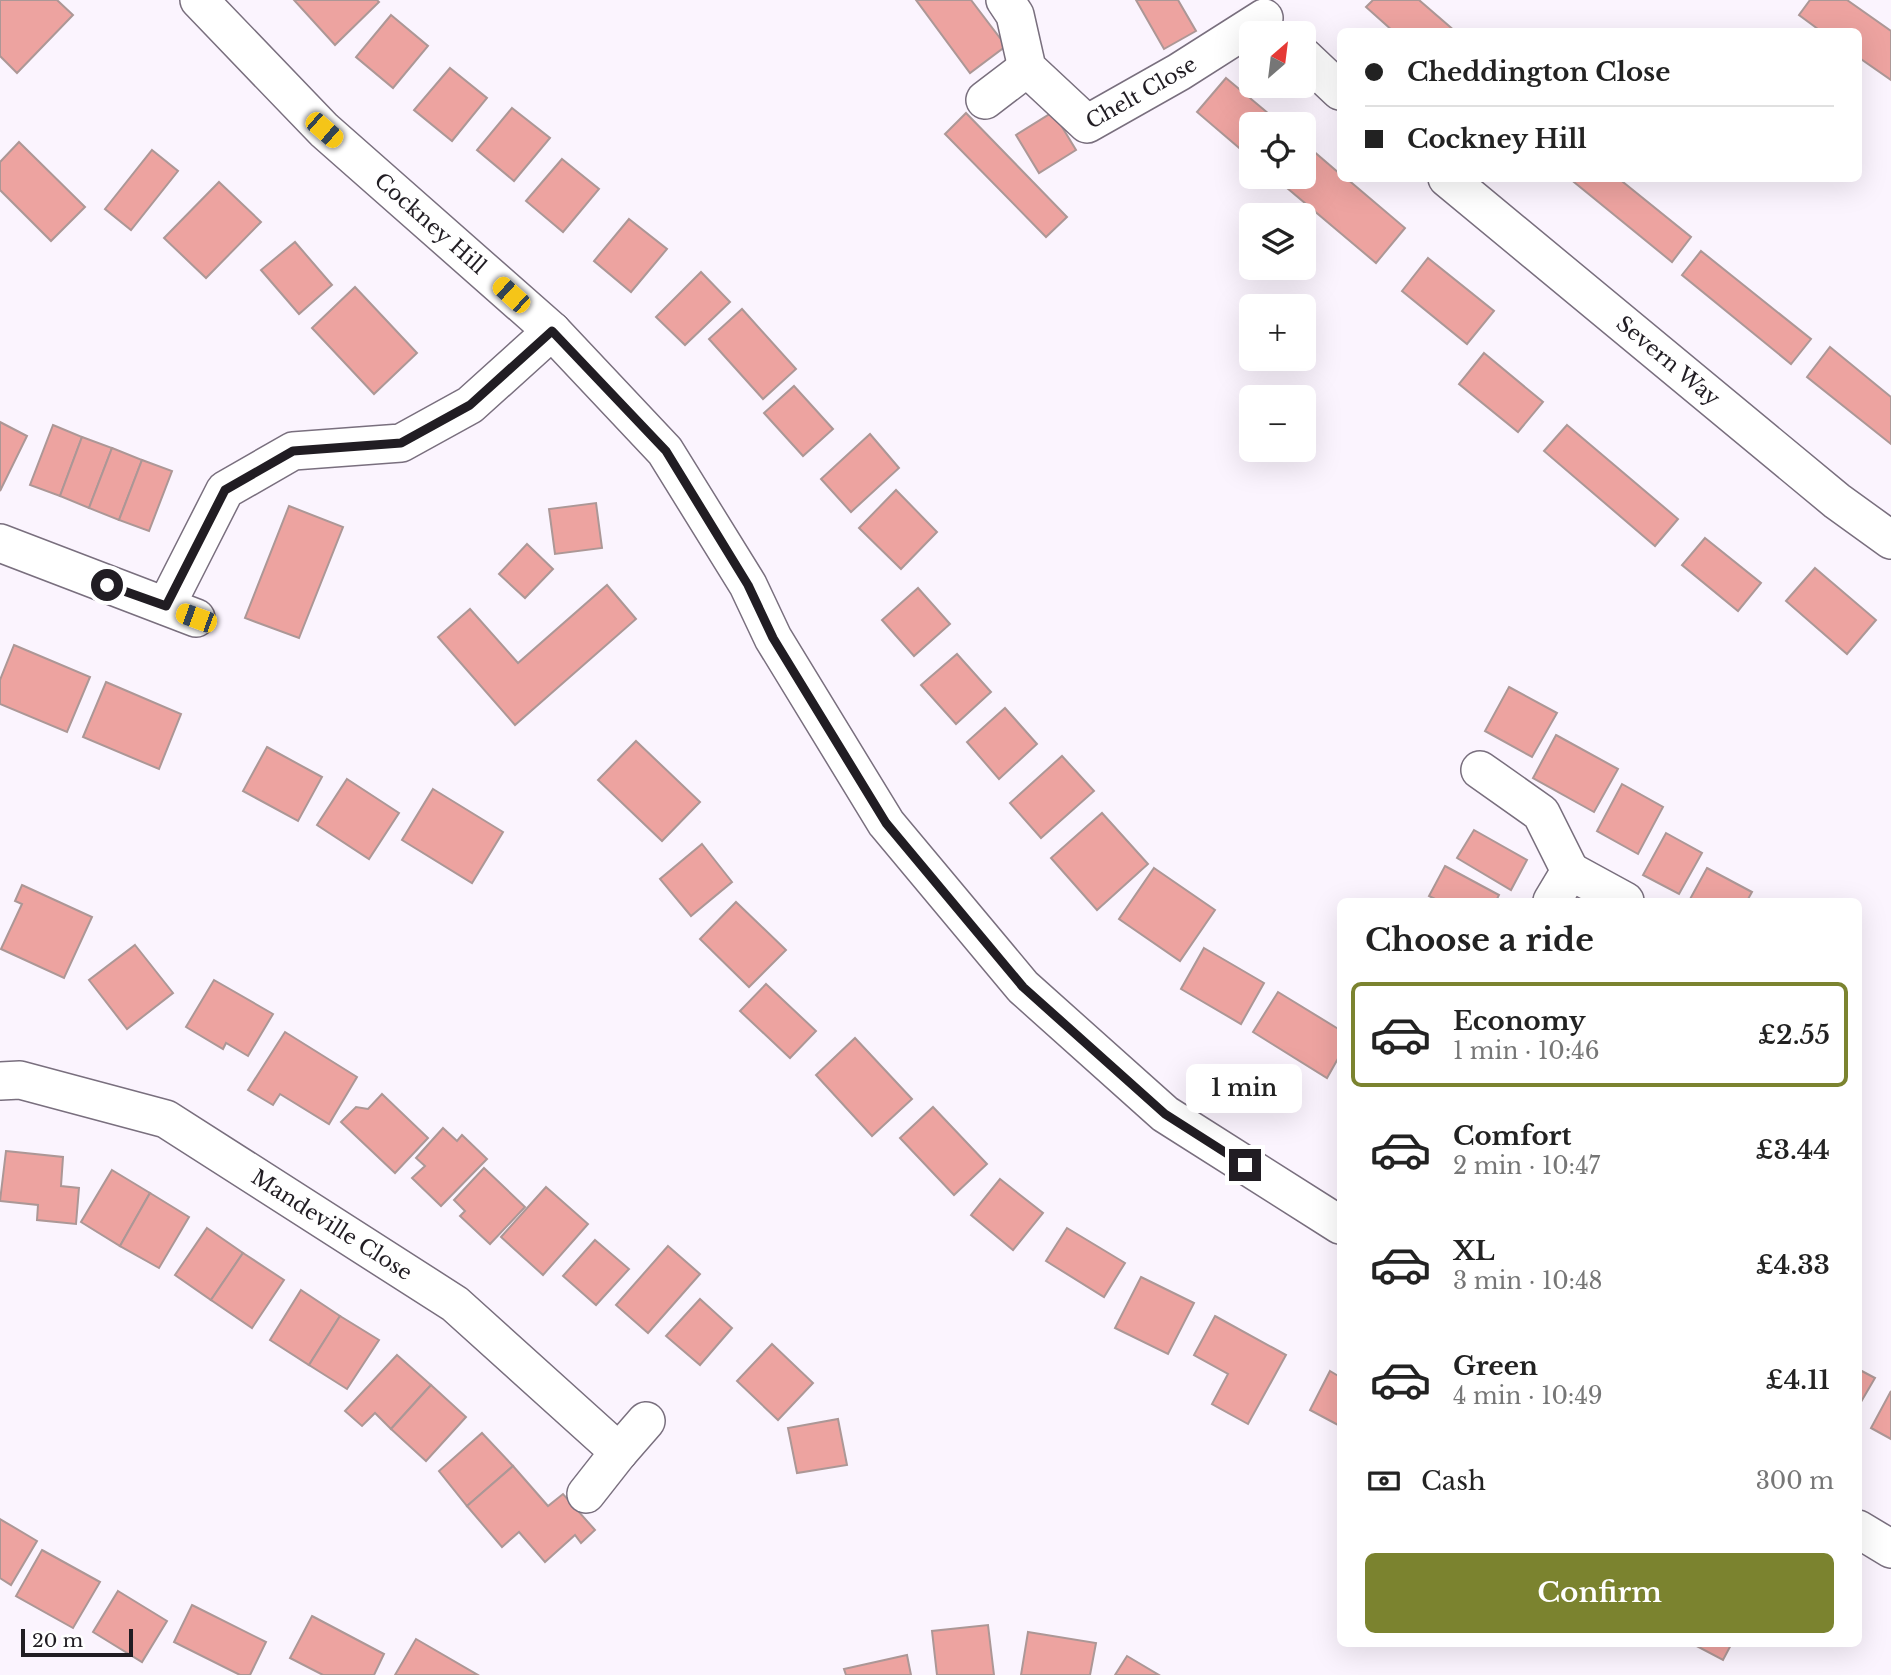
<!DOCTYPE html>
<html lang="en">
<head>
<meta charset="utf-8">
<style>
	body { margin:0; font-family:"Libre Baskerville",serif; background:#f2f2f2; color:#222; height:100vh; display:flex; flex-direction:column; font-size:26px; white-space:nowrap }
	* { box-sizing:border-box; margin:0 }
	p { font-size:23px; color:#767676 }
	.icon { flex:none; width:38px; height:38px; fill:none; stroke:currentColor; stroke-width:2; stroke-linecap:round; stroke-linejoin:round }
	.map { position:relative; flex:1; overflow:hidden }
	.drawer { position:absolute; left:1337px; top:898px; width:525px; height:749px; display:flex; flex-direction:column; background:#fff; border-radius:10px; box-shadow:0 7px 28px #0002 }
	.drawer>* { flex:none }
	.hud { position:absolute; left:1337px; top:28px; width:525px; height:154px; border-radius:10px; box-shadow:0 7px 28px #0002; display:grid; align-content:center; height:154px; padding:0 28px; background:#fff }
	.needle { width:46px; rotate:28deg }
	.buttons { position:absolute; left:1239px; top:21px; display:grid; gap:14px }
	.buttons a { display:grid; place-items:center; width:77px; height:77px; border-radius:10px; background:#fff; box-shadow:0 7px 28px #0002; font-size:35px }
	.scale { position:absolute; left:21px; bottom:18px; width:112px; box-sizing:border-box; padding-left:7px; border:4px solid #211d23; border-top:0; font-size:19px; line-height:24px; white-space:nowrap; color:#211d23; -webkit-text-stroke:5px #fff; paint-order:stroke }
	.end { position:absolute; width:32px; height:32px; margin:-16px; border:9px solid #211d23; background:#fff; box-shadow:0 0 0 4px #fff }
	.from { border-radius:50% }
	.bubble { position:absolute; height:49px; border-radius:10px; background:#fff; box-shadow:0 7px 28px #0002; font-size:23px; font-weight:600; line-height:49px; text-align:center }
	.car { position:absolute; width:21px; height:42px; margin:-21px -10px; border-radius:9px; box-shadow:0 0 5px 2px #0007; background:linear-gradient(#f5c518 24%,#345 0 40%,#f5c518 0 76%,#345 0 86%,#f5c518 0) }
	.hud b { display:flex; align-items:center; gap:24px; height:66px; font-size:26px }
	.hud b+b { border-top:2px solid #e0e0e0 }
	.hud i { width:18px; height:18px; background:#222 }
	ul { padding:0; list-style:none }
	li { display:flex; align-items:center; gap:21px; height:105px; margin:0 14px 10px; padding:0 14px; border:4px solid transparent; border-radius:10px }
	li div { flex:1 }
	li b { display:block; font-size:26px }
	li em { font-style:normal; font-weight:600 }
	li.active { border-color:#7b832f }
	li>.icon { width:63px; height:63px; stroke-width:1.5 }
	h2 { padding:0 28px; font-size:32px; line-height:84px }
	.pay { display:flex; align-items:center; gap:18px; height:77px; padding:0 28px; font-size:26px }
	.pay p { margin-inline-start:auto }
	.button { display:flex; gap:14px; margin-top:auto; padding:14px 28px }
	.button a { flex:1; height:80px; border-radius:10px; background:#7b832f; color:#fff; font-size:28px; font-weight:600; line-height:80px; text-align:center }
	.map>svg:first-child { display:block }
	.building { fill:#eda3a0; stroke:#ac9796; stroke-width:2 }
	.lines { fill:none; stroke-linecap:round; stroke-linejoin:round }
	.minor-casing { stroke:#796f7e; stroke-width:40 }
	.minor { stroke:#fff; stroke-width:37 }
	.route { stroke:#211d23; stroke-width:9 }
	.labels { text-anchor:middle; stroke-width:7; stroke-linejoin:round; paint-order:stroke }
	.street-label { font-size:21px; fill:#211d23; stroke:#fff }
</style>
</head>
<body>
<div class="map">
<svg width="1891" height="1675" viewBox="0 0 1891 1675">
	<rect width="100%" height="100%" fill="#fbf4fe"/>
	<g class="building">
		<polygon points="0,0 57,0 73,15 17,73 0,56"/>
		<polygon points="294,0 377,0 379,2 335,45"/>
		<polygon points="916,0 971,0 1006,46 970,73"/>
		<polygon points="1136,0 1178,0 1196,31 1164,49"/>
		<polygon points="1373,0 1419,0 1456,32 1394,32 1366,7"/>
		<polygon points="1810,0 1847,0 1891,31 1891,80 1858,57 1858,32 1822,32 1799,15"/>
		<polygon points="391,15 428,46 393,88 356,57"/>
		<polygon points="450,68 487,98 452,141 414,110"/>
		<polygon points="1226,78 1281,124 1251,124 1251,158 1197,112"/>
		<polygon points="512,108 550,138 514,181 477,150"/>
		<polygon points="1053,112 1076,150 1039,173 1016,135"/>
		<polygon points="966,113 1067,217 1046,237 945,134"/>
		<polygon points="19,142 85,207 51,241 0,190 0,162"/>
		<polygon points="1304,143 1340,174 1340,178 1346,178 1405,228 1376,263 1274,177 1304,177"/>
		<polygon points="152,150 178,171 131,230 105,209"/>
		<polygon points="562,159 599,189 563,232 526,201"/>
		<polygon points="1569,178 1618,178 1691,237 1672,262"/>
		<polygon points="219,182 261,222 206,278 164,238"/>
		<polygon points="629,219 667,249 631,292 594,261"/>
		<polygon points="295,242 332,285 299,314 261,270"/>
		<polygon points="1701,251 1811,339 1791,364 1682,275"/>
		<polygon points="1428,258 1494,311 1467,344 1402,291"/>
		<polygon points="701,272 730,302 685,345 656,317"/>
		<polygon points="355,287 417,353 374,394 312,328"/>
		<polygon points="742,309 796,369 763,399 709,339"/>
		<polygon points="1830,347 1891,397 1891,444 1807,377"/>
		<polygon points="1484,353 1543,402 1518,432 1459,384"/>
		<polygon points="794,386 833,429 803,456 764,413"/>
		<polygon points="0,422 27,436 0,491"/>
		<polygon points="53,425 82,437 60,496 30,485"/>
		<polygon points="1567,425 1678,519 1655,546 1544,451"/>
		<polygon points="870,434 899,468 851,512 821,479"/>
		<polygon points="82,437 112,448 89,508 60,496"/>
		<polygon points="112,448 142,460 119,520 89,508"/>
		<polygon points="142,460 172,471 149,531 119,520"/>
		<polygon points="896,490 937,532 901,569 859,528"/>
		<polygon points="596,503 602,548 555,554 549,509"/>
		<polygon points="289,506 343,527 299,638 245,618"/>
		<polygon points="1705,538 1761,583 1738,611 1682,565"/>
		<polygon points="527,544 553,569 525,598 499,574"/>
		<polygon points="1815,568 1876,620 1847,654 1786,601"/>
		<polygon points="607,585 636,619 515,725 438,637 470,609 518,663"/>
		<polygon points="918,588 950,624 914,656 882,620"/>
		<polygon points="14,645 90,677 67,732 0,704 0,680"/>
		<polygon points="957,654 991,692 956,724 921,685"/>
		<polygon points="106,682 181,714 159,769 83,737"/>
		<polygon points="1509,687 1557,713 1532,757 1485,731"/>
		<polygon points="1005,708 1037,744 999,779 967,742"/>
		<polygon points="1556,735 1618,769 1594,812 1533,778"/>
		<polygon points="636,741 700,802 662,841 598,780"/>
		<polygon points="267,747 322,777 298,821 243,791"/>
		<polygon points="1062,756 1094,791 1041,838 1010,803"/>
		<polygon points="347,779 399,813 369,859 317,825"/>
		<polygon points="1622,784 1663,807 1638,854 1597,831"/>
		<polygon points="433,789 503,832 472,883 402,840"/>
		<polygon points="1102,813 1148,864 1097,910 1051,858"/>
		<polygon points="1474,830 1527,860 1511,890 1457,858"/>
		<polygon points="1666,833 1702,853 1679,894 1643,875"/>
		<polygon points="702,844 732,882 691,916 660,879"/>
		<polygon points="1445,866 1499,895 1496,901 1439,901 1429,896"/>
		<polygon points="1154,868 1215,910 1180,961 1119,919"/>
		<polygon points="1707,868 1752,892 1747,901 1689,901"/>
		<polygon points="22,885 92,917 64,978 1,949 22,904 15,901"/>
		<polygon points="736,902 786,950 749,987 700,939"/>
		<polygon points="135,945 173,993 127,1029 89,980"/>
		<polygon points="1204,948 1264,983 1241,1024 1181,989"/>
		<polygon points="214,980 273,1014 248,1056 226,1043 223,1049 186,1027"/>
		<polygon points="766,984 816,1031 790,1058 740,1011"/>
		<polygon points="1278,992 1340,1030 1340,1055 1327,1078 1253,1032"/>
		<polygon points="285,1032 357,1077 329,1124 280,1094 273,1105 248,1090"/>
		<polygon points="855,1038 912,1099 872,1136 816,1075"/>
		<polygon points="382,1094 428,1138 395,1173 341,1122 356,1107 368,1109"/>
		<polygon points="933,1107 987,1164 954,1195 900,1138"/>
		<polygon points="443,1128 457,1141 462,1135 487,1159 441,1206 412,1178 425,1166 416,1158"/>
		<polygon points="6,1151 63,1157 61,1186 79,1188 76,1224 37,1220 38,1205 0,1201"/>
		<polygon points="484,1168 525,1207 490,1244 460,1216 465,1211 454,1200"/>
		<polygon points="112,1170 150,1193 120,1246 81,1222"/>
		<polygon points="1000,1179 1043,1213 1013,1250 971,1215"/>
		<polygon points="546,1187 588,1224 543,1275 501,1237"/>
		<polygon points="150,1193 189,1217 159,1268 120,1246"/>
		<polygon points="207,1228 243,1253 211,1300 175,1275"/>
		<polygon points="1067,1228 1125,1263 1104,1297 1046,1261"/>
		<polygon points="595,1240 629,1269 596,1305 563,1276"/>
		<polygon points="668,1246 700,1274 648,1333 616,1305"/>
		<polygon points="243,1253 284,1280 252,1328 211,1300"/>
		<polygon points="1141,1277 1194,1303 1168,1354 1115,1328"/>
		<polygon points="301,1290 340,1316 309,1365 270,1340"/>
		<polygon points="700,1299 732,1328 700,1365 666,1336"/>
		<polygon points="340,1316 379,1340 347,1389 309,1365"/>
		<polygon points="1215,1316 1286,1355 1248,1424 1212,1404 1228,1374 1194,1355"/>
		<polygon points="772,1344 813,1383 778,1420 737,1381"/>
		<polygon points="397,1355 431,1385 391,1429 375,1413 362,1426 345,1411"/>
		<polygon points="1858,1369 1875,1378 1858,1407"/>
		<polygon points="1330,1371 1340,1377 1340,1426 1310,1410"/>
		<polygon points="431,1385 466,1417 426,1461 391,1429"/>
		<polygon points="1891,1391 1891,1439 1871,1428"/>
		<polygon points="838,1419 847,1465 797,1473 788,1428"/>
		<polygon points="482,1433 513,1466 467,1506 439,1471"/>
		<polygon points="513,1466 548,1506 563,1494 595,1530 581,1543 575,1535 545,1562 519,1532 502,1547 467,1506"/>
		<polygon points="0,1519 37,1541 11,1585 0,1578"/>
		<polygon points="42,1550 100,1582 73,1628 16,1596"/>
		<polygon points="118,1591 167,1621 142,1662 93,1632"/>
		<polygon points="192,1605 266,1642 250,1675 240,1675 174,1642"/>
		<polygon points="312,1616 384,1654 374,1675 323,1675 290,1658"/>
		<polygon points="988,1625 994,1675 937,1675 932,1631"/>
		<polygon points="1028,1632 1096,1643 1090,1675 1021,1675"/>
		<polygon points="416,1639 478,1675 395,1675"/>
		<polygon points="1691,1643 1732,1643 1723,1660"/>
		<polygon points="907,1655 911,1675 846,1675 844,1669"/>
		<polygon points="1127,1656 1159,1675 1115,1675"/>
	</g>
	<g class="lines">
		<g class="minor-casing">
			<g id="minor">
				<path id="s1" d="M199 0 324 130 552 331 665 451 748 585 773 638 886 823 1023 987 1165 1114 1340 1225"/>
				<path id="s2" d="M1005 0 1015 15 1027 68 1087 124 1179 72 1264 18"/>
				<polyline points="1304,57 1340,91"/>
				<polyline points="985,100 1027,68"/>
				<path id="s3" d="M1447 178 1837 501 1891 540"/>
				<polyline points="0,543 196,618"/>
				<polyline points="166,606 225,490 293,451 401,443 470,405 552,331"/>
				<polyline points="1480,770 1541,813 1570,871 1552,901"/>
				<polyline points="1570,871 1625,901"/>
				<path id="s4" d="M0 1081 20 1080 166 1119 455 1304 619 1452 646 1421"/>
				<polyline points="586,1494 619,1452"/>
				<polyline points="1858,1529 1891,1549"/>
			</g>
		</g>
		<use href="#minor" class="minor"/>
	</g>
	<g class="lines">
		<polyline class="route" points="107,585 166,606 225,490 293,451 401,443 470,405 552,331 666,451 748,585 773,638 886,823 1023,987 1165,1114 1245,1165"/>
	</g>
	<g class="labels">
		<g class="street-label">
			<text dy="7" stroke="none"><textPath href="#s2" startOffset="217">Chelt Close</textPath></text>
			<text dy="7" stroke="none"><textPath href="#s1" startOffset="322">Cockney Hill</textPath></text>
			<text dy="7" stroke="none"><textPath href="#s3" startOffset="287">Severn Way</textPath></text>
			<text dy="7" stroke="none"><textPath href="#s4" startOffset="368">Mandeville Close</textPath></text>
		</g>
	</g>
</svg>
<div class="buttons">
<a><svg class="needle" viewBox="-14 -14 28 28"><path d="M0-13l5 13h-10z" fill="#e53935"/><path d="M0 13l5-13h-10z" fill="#767676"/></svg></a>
<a><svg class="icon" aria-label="locate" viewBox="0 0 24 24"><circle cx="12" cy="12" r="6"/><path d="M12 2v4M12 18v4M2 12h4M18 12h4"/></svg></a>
<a><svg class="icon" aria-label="layers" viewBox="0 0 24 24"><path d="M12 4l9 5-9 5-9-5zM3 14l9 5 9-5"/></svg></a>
<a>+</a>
<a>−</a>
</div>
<div class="scale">20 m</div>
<i class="end from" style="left:107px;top:585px"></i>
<i class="end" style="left:1245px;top:1165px"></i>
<div class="bubble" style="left:1186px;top:1064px;width:116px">1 min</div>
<i class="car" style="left:324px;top:130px;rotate:131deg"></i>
<i class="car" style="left:511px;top:295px;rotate:312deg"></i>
<i class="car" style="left:196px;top:618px;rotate:290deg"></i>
<div class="hud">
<b><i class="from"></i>Cheddington Close</b>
<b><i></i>Cockney Hill</b>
</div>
<section class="drawer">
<h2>Choose a ride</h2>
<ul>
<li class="active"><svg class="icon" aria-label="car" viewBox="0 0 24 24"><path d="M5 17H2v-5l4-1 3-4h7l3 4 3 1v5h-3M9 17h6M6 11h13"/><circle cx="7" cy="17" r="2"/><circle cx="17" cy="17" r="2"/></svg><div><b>Economy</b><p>1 min · 10:46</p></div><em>£2.55</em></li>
<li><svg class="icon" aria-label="car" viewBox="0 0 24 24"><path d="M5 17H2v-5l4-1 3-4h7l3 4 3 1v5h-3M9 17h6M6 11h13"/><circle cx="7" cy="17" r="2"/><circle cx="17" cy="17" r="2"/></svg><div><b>Comfort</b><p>2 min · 10:47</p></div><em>£3.44</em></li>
<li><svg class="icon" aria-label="car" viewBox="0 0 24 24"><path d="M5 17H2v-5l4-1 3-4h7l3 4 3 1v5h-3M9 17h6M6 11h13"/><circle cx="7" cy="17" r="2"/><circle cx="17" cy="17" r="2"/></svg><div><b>XL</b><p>3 min · 10:48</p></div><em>£4.33</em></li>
<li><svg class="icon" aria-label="car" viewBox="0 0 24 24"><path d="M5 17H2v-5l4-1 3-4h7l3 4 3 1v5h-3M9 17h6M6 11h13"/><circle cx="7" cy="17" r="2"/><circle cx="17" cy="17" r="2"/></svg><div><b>Green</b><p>4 min · 10:49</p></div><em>£4.11</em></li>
</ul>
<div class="pay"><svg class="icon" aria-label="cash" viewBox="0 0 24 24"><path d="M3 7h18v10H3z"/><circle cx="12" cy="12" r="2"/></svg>Cash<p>300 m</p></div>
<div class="button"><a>Confirm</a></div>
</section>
</div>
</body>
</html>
